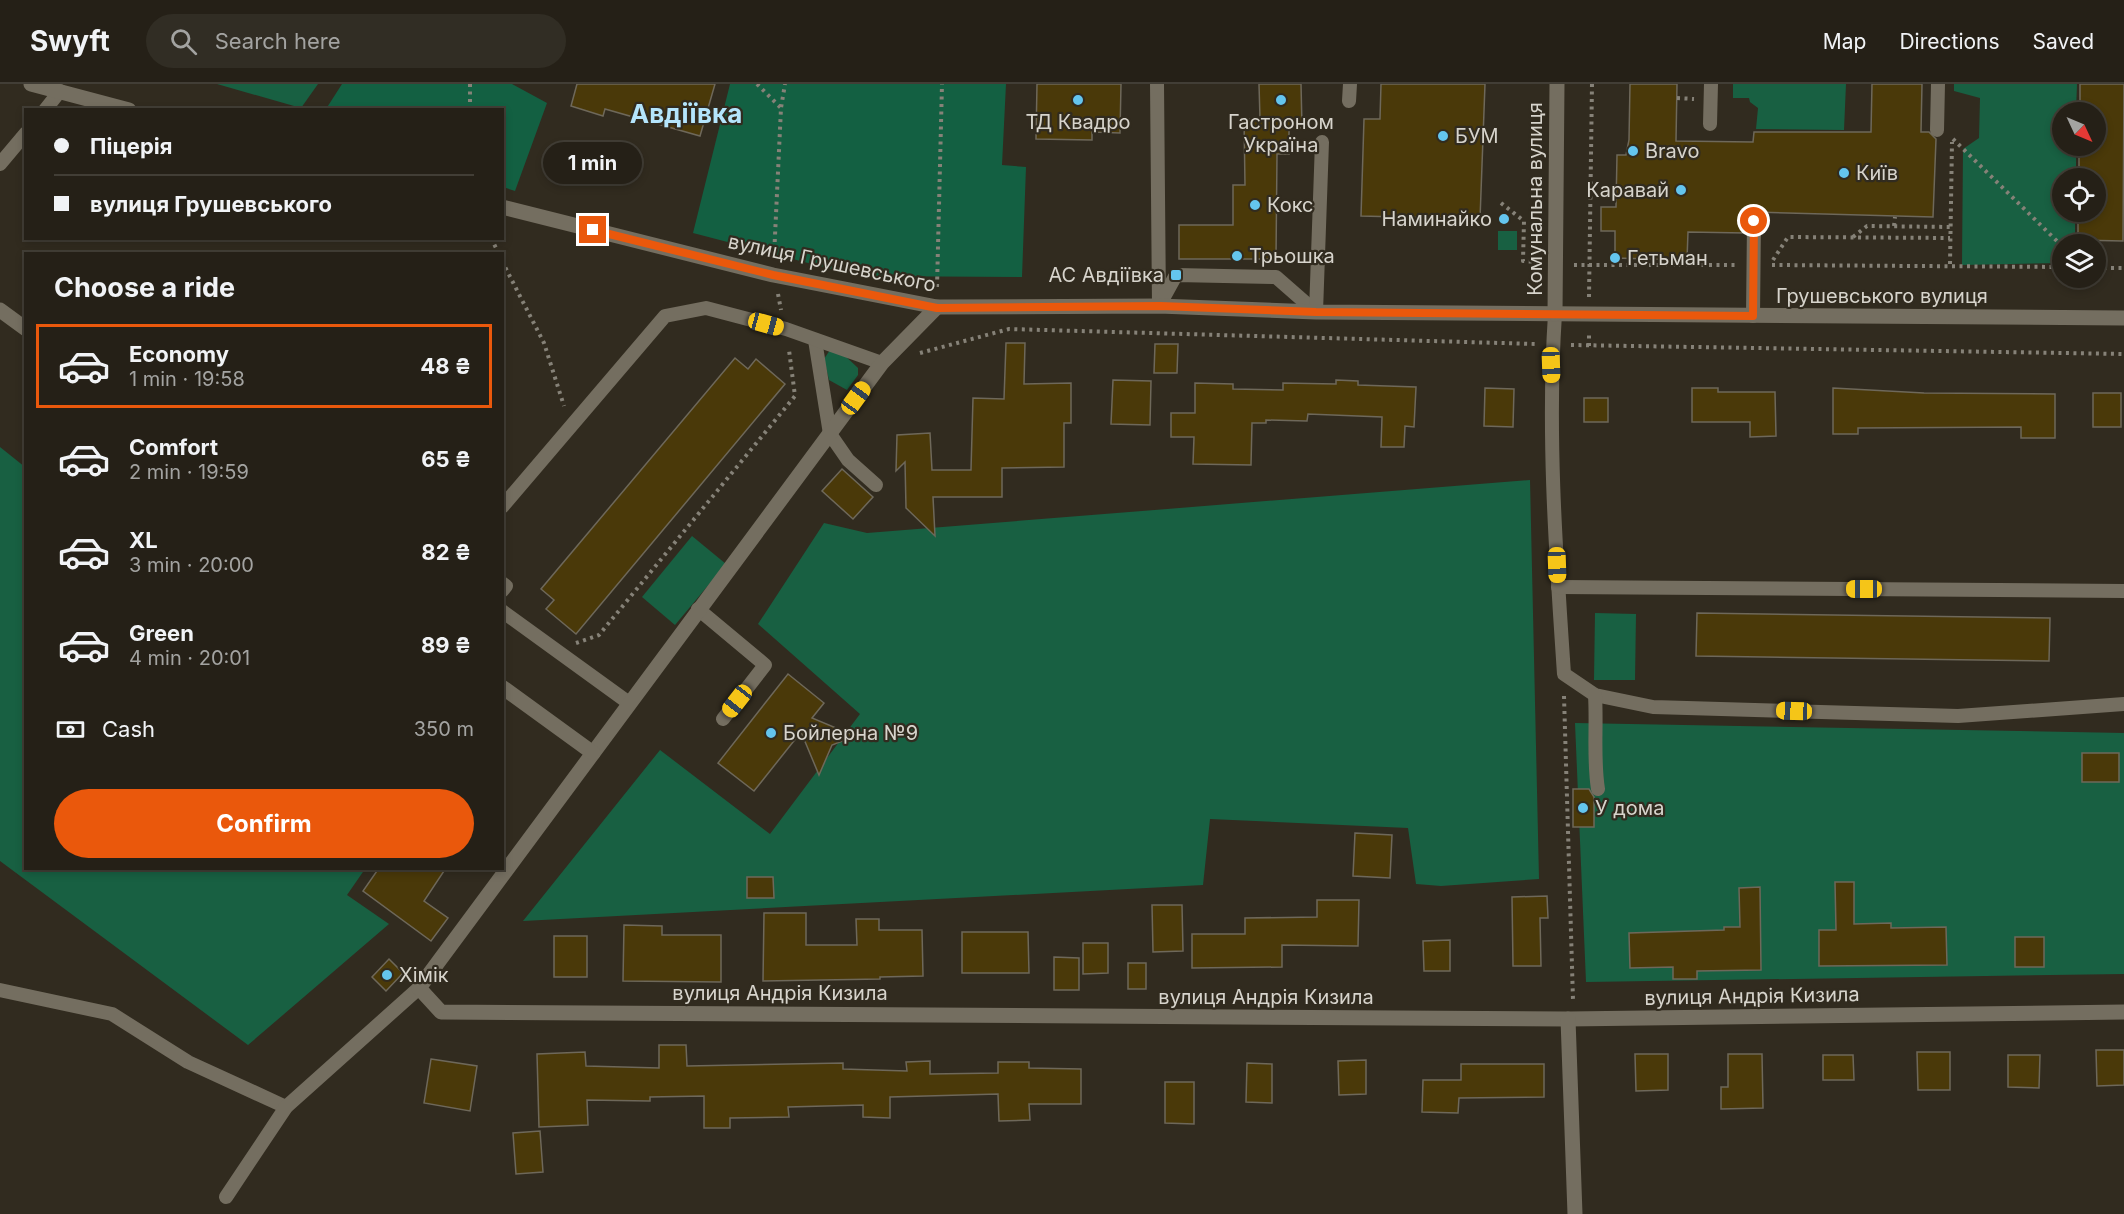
<!DOCTYPE html>
<html lang="en">
<head>
<meta charset="utf-8">
<style>
	body { margin:0; font-family:Inter,sans-serif; background:#312d24; color:#f1f3f6; height:100vh; display:flex; flex-direction:column; font-size:22px; white-space:nowrap }
	* { box-sizing:border-box; margin:0 }
	p { font-size:20px; color:#a3a3a1 }
	.icon { flex:none; width:33px; height:33px; fill:none; stroke:currentColor; stroke-width:2; stroke-linecap:round; stroke-linejoin:round }
	.map { position:relative; flex:1; overflow:hidden }
	.details { position:absolute; left:24px; top:168px; width:480px; height:618px; display:flex; flex-direction:column; background:#252017; border-radius:0px; box-shadow:0 3px 9px #0003,0 0 0 2px #423e36 }
	.details>* { flex:none }
	.banner { position:absolute; left:24px; top:24px; width:480px; height:132px; border-radius:0px; box-shadow:0 3px 9px #0003,0 0 0 2px #423e36; display:grid; align-content:center; height:132px; padding:0 30px; background:#252017 }
	.needle { width:39px; rotate:134deg }
	.buttons { position:absolute; left:2052px; top:18px; display:grid; gap:12px }
	.buttons a { display:grid; place-items:center; width:54px; height:54px; border-radius:50%; background:#252017; box-shadow:0 3px 9px #0003,0 0 0 2px #423e36; font-size:30px }
	.end { position:absolute; width:27px; height:27px; margin:-14px; border:8px solid #ea580c; background:#fff; box-shadow:0 0 0 3px #fff }
	.from { border-radius:50% }
	.bubble { position:absolute; height:42px; border-radius:21px; background:#252017; box-shadow:0 3px 9px #0003,0 0 0 2px #423e36; font-size:20px; font-weight:700; line-height:42px; text-align:center }
	.car { position:absolute; width:18px; height:36px; margin:-18px -9px; border-radius:8px; box-shadow:0 0 4px 2px #0007; background:linear-gradient(#f5c518 24%,#345 0 40%,#f5c518 0 76%,#345 0 86%,#f5c518 0) }
	.banner b { display:flex; align-items:center; gap:21px; height:57px; font-size:22px }
	.banner b+b { border-top:2px solid #423e36 }
	.banner i { width:15px; height:15px; background:#f1f3f6 }
	ul { padding:0; list-style:none }
	li { display:flex; align-items:center; gap:18px; height:84px; margin:0 12px 9px; padding:0 18px; border:3px solid transparent; border-radius:0px }
	li div { flex:1 }
	li b { display:block; font-size:22px }
	li em { font-style:normal; font-weight:700 }
	li.on { border-color:#ea580c }
	li>.icon { width:54px; height:54px; stroke-width:1.5 }
	h2 { padding:0 30px; font-size:27px; line-height:72px }
	.pay { display:flex; align-items:center; gap:15px; height:66px; padding:0 30px; font-size:22px }
	.pay p { margin-inline-start:auto }
	.action { display:flex; gap:12px; margin-top:auto; padding:12px 30px }
	.action a { flex:1; height:69px; border-radius:36px; background:#ea580c; color:#fff; font-size:24px; font-weight:700; line-height:69px; text-align:center }
	header { display:flex; align-items:center; gap:36px; box-sizing:border-box; height:84px; padding:0 30px; background:#252017; border-bottom:2px solid #423e36 }
	header strong { font-size:28px }
	nav { display:flex; gap:33px; margin-inline-start:auto; font-size:21px }
	.search { width:420px; height:54px; background:#312d24; display:flex; align-items:center; gap:15px; box-sizing:border-box; padding:0 21px; border-radius:33px; color:#a3a3a1; font-size:22px }
	.map>svg:first-child { display:block }
	.green { fill:#186042 }
	.forest { fill:#136042 }
	.building { fill:#4a3909; stroke:#6e685a; stroke-width:1.5 }
	.lines { fill:none; stroke-linecap:round; stroke-linejoin:round }
	.path { stroke:#868278; stroke-width:4; stroke-dasharray:3 4.5; stroke-linecap:butt }
	.lane { stroke:#746e60; stroke-width:14 }
	.street { stroke:#746e60; stroke-width:15 }
	.secondary { stroke:#746e60; stroke-width:15 }
	.route { stroke:#ea580c; stroke-width:8 }
	.poi-dot { fill:#64c5ee; stroke:#312b1f; stroke-width:2 }
	.labels { text-anchor:middle; stroke-width:4.5; stroke-linejoin:round; paint-order:stroke }
	.poi-label { font-size:20px; fill:#d7d4cc; stroke:#312b1f; text-anchor:start }
	.street-label { font-size:20px; fill:#d7d4cc; stroke:#312b1f }
	.district-label { font-size:26px; font-weight:bold; fill:#b4e5fc; stroke:#312b1f }
</style>
</head>
<body>
<header>
<strong>Swyft</strong>
<div class="search"><svg class="icon" aria-label="search" viewBox="0 0 24 24"><circle cx="10" cy="10" r="6"/><path d="M15 15l6 6"/></svg>Search here</div>
<nav><a>Map</a><a>Directions</a><a>Saved</a></nav>
</header>
<div class="map">
<svg width="2124" height="1130" viewBox="0 0 2124 1130">
	<rect width="100%" height="100%" fill="#312b1f"/>
	<g class="green">
		<polygon points="217,0 318,0 301,24"/>
		<polygon points="1733,0 1846,0 1844,46 1756,45 1758,24 1750,18 1749,14 1733,14"/>
		<polygon points="1954,0 2077,0 2076,28 2062,28 2062,62 2076,62 2076,94 2062,94 2062,128 2075,128 2075,160 2062,160 2062,179 1962,181 1963,65 1979,54 1980,14 1954,7"/>
		<rect x="1498" y="147" width="19" height="19"/>
		<polygon points="830,266 842,269 858,284 858,291 847,306 829,296 824,275"/>
		<polygon points="0,363 25,383 26,784 365,785 347,811 389,840 248,961 0,777"/>
		<polygon points="1530,396 1539,795 1441,802 1416,800 1408,744 1210,735 1203,801 523,837 660,666 770,750 860,630 758,540 824,439 867,449"/>
		<polygon points="692,452 726,480 675,541 642,513"/>
		<polygon points="1595,529 1636,530 1635,596 1594,596"/>
		<polygon points="1575,639 2124,649 2124,890 1586,898"/>
	</g>
	<g class="forest">
		<polygon points="342,0 512,0 547,19 515,107 503,103 502,26 326,25"/>
		<polygon points="730,0 1006,0 1002,81 1026,83 1022,193 858,192 693,149"/>
	</g>
	<g class="building">
		<polygon points="577,0 715,0 700,52 605,25 603,32 571,22"/>
		<polygon points="1037,0 1121,0 1120,49 1092,48 1092,56 1036,55"/>
		<polygon points="1259,0 1301,0 1302,44 1289,43 1289,70 1277,70 1276,175 1179,175 1179,141 1233,141 1233,101 1245,101 1244,35 1260,35"/>
		<polygon points="1381,0 1485,0 1480,135 1361,132 1364,35 1380,35"/>
		<polygon points="1630,0 1677,0 1676,57 1753,58 1754,48 1871,48 1872,0 1922,0 1921,48 1929,48 1936,55 1933,133 1754,128 1745,130 1745,149 1688,148 1687,176 1615,174 1615,147 1601,147 1601,123 1616,123 1617,71 1626,71 1629,56"/>
		<polygon points="2080,0 2124,0 2123,157 2078,156 2078,128 2096,128 2096,94 2079,94 2079,62 2096,62 2096,28 2080,28"/>
		<polygon points="1006,259 1025,259 1024,300 1071,299 1071,339 1064,339 1064,383 1002,384 1002,413 933,413 935,452 906,424 905,378 896,387 897,351 930,349 932,386 971,386 973,314 1004,315"/>
		<polygon points="1155,260 1178,260 1177,289 1154,289"/>
		<polygon points="735,274 748,285 756,275 785,300 576,550 546,525 554,516 541,505"/>
		<polygon points="1113,296 1151,297 1150,341 1111,340"/>
		<polygon points="1336,296 1358,297 1358,301 1416,303 1414,343 1405,342 1404,363 1381,363 1382,333 1308,330 1307,337 1266,336 1266,339 1252,339 1251,381 1193,380 1194,353 1171,353 1171,329 1195,329 1195,299 1233,300 1233,305 1283,306 1283,299 1336,300"/>
		<polygon points="1485,304 1514,305 1513,343 1484,342"/>
		<polygon points="1692,304 1718,304 1718,308 1775,308 1776,352 1750,353 1750,338 1692,338"/>
		<polygon points="1833,304 1924,309 2055,310 2055,354 2021,354 2021,343 1858,344 1858,350 1833,350"/>
		<rect x="2093" y="309" width="28" height="34"/>
		<rect x="1584" y="314" width="24" height="24"/>
		<polygon points="842,385 873,413 853,435 822,407"/>
		<polygon points="1697,529 2050,534 2049,577 1696,572"/>
		<polygon points="788,590 824,619 812,634 855,652 832,661 819,691 801,648 754,707 718,679"/>
		<rect x="2082" y="669" width="37" height="29"/>
		<polygon points="1573,705 1589,705 1594,713 1594,743 1573,743"/>
		<polygon points="1355,749 1392,751 1390,794 1353,792"/>
		<polygon points="379,784 446,784 424,817 448,834 431,857 363,807"/>
		<polygon points="747,793 773,793 774,814 747,814"/>
		<polygon points="1835,798 1854,798 1854,840 1891,839 1891,844 1946,843 1947,881 1819,882 1819,846 1836,846"/>
		<polygon points="1760,803 1761,886 1697,887 1697,895 1673,895 1673,883 1630,884 1629,849 1724,846 1724,843 1740,843 1739,804"/>
		<polygon points="1547,812 1548,834 1540,834 1541,882 1513,882 1512,813"/>
		<polygon points="1317,816 1359,816 1358,862 1282,861 1282,883 1192,884 1192,850 1245,850 1245,834 1317,833"/>
		<polygon points="1152,821 1182,821 1183,867 1153,868"/>
		<polygon points="764,829 806,829 806,861 857,861 856,835 879,835 879,846 922,846 923,892 880,893 880,895 763,897"/>
		<polygon points="624,841 662,842 662,851 721,851 721,898 623,897"/>
		<polygon points="962,848 1028,848 1029,889 962,889"/>
		<rect x="554" y="852" width="33" height="41"/>
		<rect x="2015" y="853" width="29" height="30"/>
		<polygon points="1450,856 1450,887 1424,887 1423,857"/>
		<polygon points="1083,859 1108,859 1108,889 1083,890"/>
		<polygon points="1054,873 1079,874 1079,906 1054,906"/>
		<polygon points="389,875 403,889 386,907 372,893"/>
		<rect x="1128" y="879" width="18" height="26"/>
		<polygon points="659,961 686,961 687,982 843,979 843,985 907,987 906,978 930,977 930,990 998,989 998,978 1029,978 1029,984 1081,985 1081,1020 1029,1020 1030,1036 999,1037 998,1010 890,1013 890,1034 863,1033 863,1021 788,1023 789,1033 730,1034 730,1044 704,1044 704,1012 650,1013 650,1017 587,1016 588,1041 539,1043 537,970 585,968 586,982 659,984"/>
		<polygon points="2096,966 2124,966 2124,1001 2097,1002"/>
		<polygon points="1917,968 1950,968 1950,1006 1918,1006"/>
		<polygon points="1635,970 1668,970 1668,1006 1636,1007"/>
		<polygon points="1728,970 1762,970 1763,1024 1721,1025 1721,1003 1728,1003"/>
		<polygon points="1823,971 1853,971 1854,996 1823,996"/>
		<polygon points="2008,971 2040,971 2039,1004 2008,1003"/>
		<polygon points="431,975 477,982 470,1027 424,1019"/>
		<polygon points="1366,976 1366,1010 1339,1011 1338,977"/>
		<polygon points="1247,979 1272,980 1272,1019 1246,1018"/>
		<polygon points="1461,980 1544,980 1544,1013 1459,1014 1458,1029 1422,1028 1423,996 1461,996"/>
		<polygon points="1165,998 1194,998 1194,1040 1165,1039"/>
		<polygon points="540,1047 543,1088 516,1090 513,1049"/>
	</g>
	<g class="lines">
		<g class="path">
			<polyline points="470,0 470,26"/>
			<polyline points="757,0 781,24"/>
			<polyline points="1677,14 1694,15"/>
			<polyline points="1953,55 2062,162"/>
			<polyline points="1501,119 1524,137 1523,177 1537,178"/>
			<polyline points="1894,142 1895,133"/>
			<polyline points="1853,153 1867,142 1950,143"/>
			<polyline points="491,154 499,170"/>
			<polyline points="774,173 781,24 785,0"/>
			<polyline points="1773,176 1788,153 1950,154"/>
			<polyline points="502,177 544,259 564,322"/>
			<polyline points="1950,180 1952,58"/>
			<polyline points="1574,181 1735,181"/>
			<polyline points="1772,181 2062,183"/>
			<polyline points="2096,184 2124,184"/>
			<polyline points="937,203 942,0"/>
			<polyline points="778,210 781,226"/>
			<polyline points="1589,213 1592,0"/>
			<polyline points="1571,261 2124,270"/>
			<polyline points="1589,262 1589,247"/>
			<polyline points="920,269 1009,245 1536,260"/>
			<polyline points="576,559 599,551 795,312 789,266"/>
			<polyline points="1564,612 1573,916"/>
		</g>
		<g class="lane">
			<polyline points="1157,0 1159,222"/>
			<polyline points="1349,17 1350,0"/>
			<polyline points="45,26 60,7"/>
			<polyline points="1710,40 1711,0"/>
			<polyline points="1937,46 1938,0"/>
			<polyline points="0,80 26,49"/>
			<polyline points="1160,220 1176,191 1276,193 1316,228"/>
			<polyline points="1316,228 1322,58"/>
			<path d="M1555 230C1547 349 1556 471 1564 590L1595 611 1653 623 1958 632 2124 620"/>
			<polyline points="1753,232 1754,137"/>
			<polyline points="815,256 830,350 848,376 876,401"/>
			<polyline points="502,423 665,232 706,224 786,245 882,279"/>
			<polyline points="502,499 506,502 502,507"/>
			<polyline points="1558,503 2124,507"/>
			<polyline points="698,525 765,581 723,635"/>
			<polyline points="502,527 629,619"/>
			<path d="M1595 611C1597 643 1593 674 1598 705"/>
			<polyline points="0,906 112,930 188,978 286,1023"/>
			<polyline points="226,1113 286,1023 419,904"/>
		</g>
		<g class="street">
			<polyline points="937,223 882,279 419,904 441,928 1568,935 2124,928"/>
			<polyline points="0,226 26,245"/>
			<polyline points="502,603 593,669"/>
			<polyline points="1568,935 1575,1130"/>
		</g>
		<g class="secondary">
			<polyline points="31,0 129,26"/>
			<polyline points="502,123 773,191 937,223 1159,222 1316,228 2124,234"/>
			<polyline points="1555,230 1557,0"/>
		</g>
	</g>
	<g class="lines">
		<polyline class="route" points="593,146 773,191 937,224 1160,222 1316,228 1753,232 1754,137"/>
	</g>
	<g class="poi-dot">
		<circle cx="1078" cy="16" r="6"/>
		<circle cx="1281" cy="16" r="6"/>
		<circle cx="1443" cy="52" r="6"/>
		<circle cx="1633" cy="67" r="6"/>
		<circle cx="1844" cy="89" r="6"/>
		<circle cx="1681" cy="106" r="6"/>
		<circle cx="1255" cy="121" r="6"/>
		<circle cx="1504" cy="135" r="6"/>
		<circle cx="1237" cy="172" r="6"/>
		<circle cx="1615" cy="174" r="6"/>
		<rect x="1170" y="185" width="12" height="12" rx="3"/>
		<circle cx="771" cy="649" r="6"/>
		<circle cx="1583" cy="724" r="6"/>
		<circle cx="387" cy="891" r="6"/>
	</g>
	<g class="labels">
		<g class="poi-label">
			<text x="1078" y="45" text-anchor="middle">ТД Квадро</text>
			<text x="1281" y="45" text-anchor="middle">Гастроном<tspan x="1281" dy="23">Україна</tspan></text>
			<text x="1455" y="59">БУМ</text>
			<text x="1645" y="74">Bravo</text>
			<text x="1856" y="96">Київ</text>
			<text x="1669" y="113" text-anchor="end">Каравай</text>
			<text x="1267" y="128">Кокс</text>
			<text x="1492" y="142" text-anchor="end">Наминайко</text>
			<text x="1249" y="179">Трьошка</text>
			<text x="1627" y="181">Гетьман</text>
			<text x="1164" y="198" text-anchor="end">АС Авдіївка</text>
			<text x="783" y="656">Бойлерна №9</text>
			<text x="1595" y="731">У дома</text>
			<text x="399" y="898">Хімік</text>
		</g>
		<g class="street-label">
			<text transform="translate(1535 115) rotate(-90)" y="7">Комунальна вулиця</text>
			<text transform="translate(832 179) rotate(12)" y="7">вулиця Грушевського</text>
			<text x="1882" y="219">Грушевського вулиця</text>
			<text x="780" y="916">вулиця Андрія Кизила</text>
			<text transform="translate(1752 912) rotate(-1)" y="7">вулиця Андрія Кизила</text>
			<text x="1266" y="920">вулиця Андрія Кизила</text>
		</g>
		<g class="district-label">
			<text x="686" y="39">Авдіївка</text>
		</g>
	</g>
</svg>
<div class="buttons">
<a><svg class="needle" viewBox="-14 -14 28 28"><path d="M0-13l5 13h-10z" fill="#e53935"/><path d="M0 13l5-13h-10z" fill="#a3a3a1"/></svg></a>
<a><svg class="icon" aria-label="locate" viewBox="0 0 24 24"><circle cx="12" cy="12" r="6"/><path d="M12 2v4M12 18v4M2 12h4M18 12h4"/></svg></a>
<a><svg class="icon" aria-label="layers" viewBox="0 0 24 24"><path d="M12 4l9 5-9 5-9-5zM3 14l9 5 9-5"/></svg></a>
</div>
<i class="end from" style="left:1754px;top:137px"></i>
<i class="end" style="left:593px;top:146px"></i>
<div class="bubble" style="left:543px;top:58px;width:99px">1 min</div>
<i class="car" style="left:766px;top:240px;rotate:105deg"></i>
<i class="car" style="left:1551px;top:281px;rotate:178deg"></i>
<i class="car" style="left:856px;top:314px;rotate:36deg"></i>
<i class="car" style="left:1557px;top:481px;rotate:178deg"></i>
<i class="car" style="left:1864px;top:505px;rotate:270deg"></i>
<i class="car" style="left:737px;top:617px;rotate:218deg"></i>
<i class="car" style="left:1794px;top:627px;rotate:272deg"></i>
<div class="banner">
<b><i class="from"></i>Піцерія</b>
<b><i></i>вулиця Грушевського</b>
</div>
<section class="details">
<h2>Choose a ride</h2>
<ul>
<li class="on"><svg class="icon" aria-label="car" viewBox="0 0 24 24"><path d="M5 17H2v-5l4-1 3-4h7l3 4 3 1v5h-3M9 17h6M6 11h13"/><circle cx="7" cy="17" r="2"/><circle cx="17" cy="17" r="2"/></svg><div><b>Economy</b><p>1 min · 19:58</p></div><em>48 ₴</em></li>
<li><svg class="icon" aria-label="car" viewBox="0 0 24 24"><path d="M5 17H2v-5l4-1 3-4h7l3 4 3 1v5h-3M9 17h6M6 11h13"/><circle cx="7" cy="17" r="2"/><circle cx="17" cy="17" r="2"/></svg><div><b>Comfort</b><p>2 min · 19:59</p></div><em>65 ₴</em></li>
<li><svg class="icon" aria-label="car" viewBox="0 0 24 24"><path d="M5 17H2v-5l4-1 3-4h7l3 4 3 1v5h-3M9 17h6M6 11h13"/><circle cx="7" cy="17" r="2"/><circle cx="17" cy="17" r="2"/></svg><div><b>XL</b><p>3 min · 20:00</p></div><em>82 ₴</em></li>
<li><svg class="icon" aria-label="car" viewBox="0 0 24 24"><path d="M5 17H2v-5l4-1 3-4h7l3 4 3 1v5h-3M9 17h6M6 11h13"/><circle cx="7" cy="17" r="2"/><circle cx="17" cy="17" r="2"/></svg><div><b>Green</b><p>4 min · 20:01</p></div><em>89 ₴</em></li>
</ul>
<div class="pay"><svg class="icon" aria-label="cash" viewBox="0 0 24 24"><path d="M3 7h18v10H3z"/><circle cx="12" cy="12" r="2"/></svg>Cash<p>350 m</p></div>
<div class="action"><a>Confirm</a></div>
</section>
</div>
</body>
</html>
